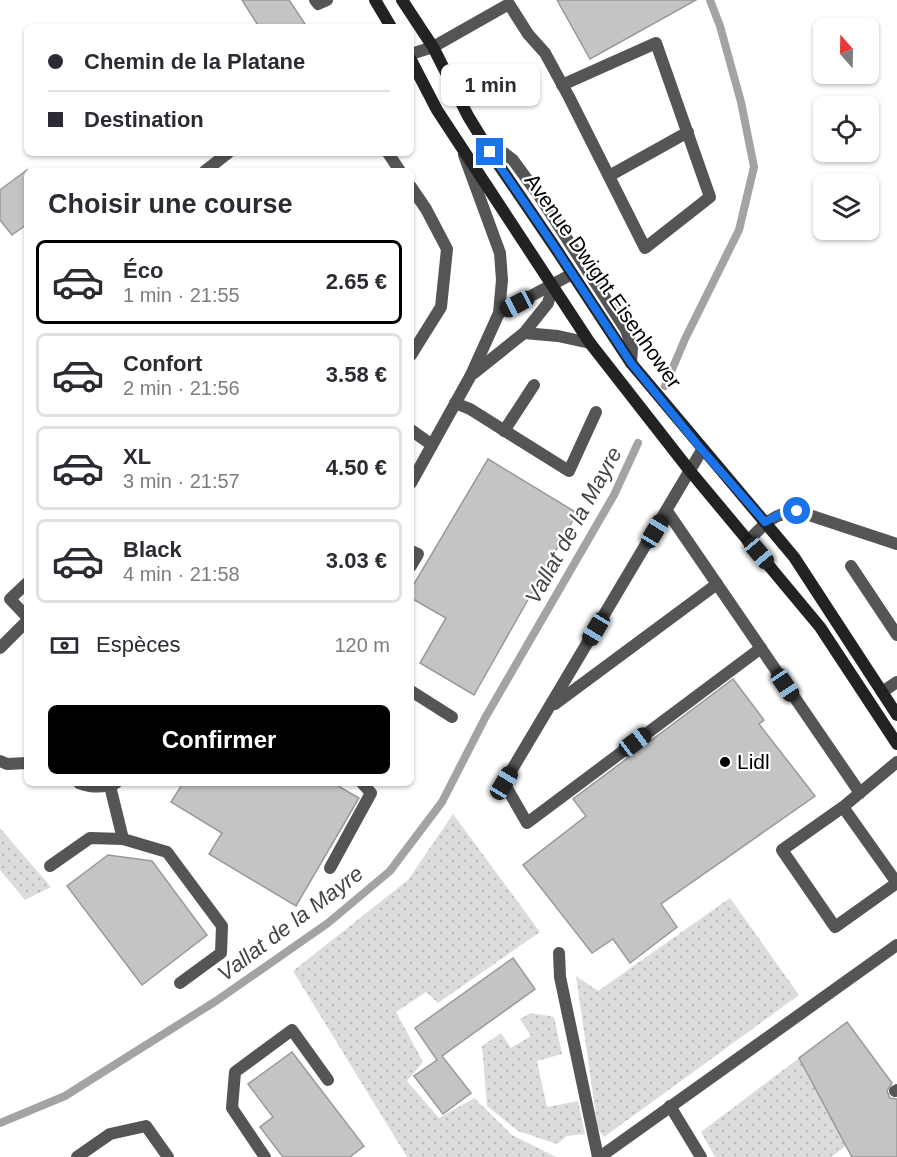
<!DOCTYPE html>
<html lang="fr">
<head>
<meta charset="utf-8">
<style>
	body { margin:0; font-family:Helvetica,sans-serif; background:#f2f2f3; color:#2b2b33; height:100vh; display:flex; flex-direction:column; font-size:22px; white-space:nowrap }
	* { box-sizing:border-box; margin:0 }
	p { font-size:20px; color:#7c7c81 }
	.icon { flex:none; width:33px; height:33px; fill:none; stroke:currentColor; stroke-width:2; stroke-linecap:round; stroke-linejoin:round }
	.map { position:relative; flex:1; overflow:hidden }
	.panel { position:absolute; left:24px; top:168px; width:390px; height:618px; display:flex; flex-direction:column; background:#fff; border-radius:9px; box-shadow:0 2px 4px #0004 }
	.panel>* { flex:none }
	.guide { position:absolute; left:24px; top:24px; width:390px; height:132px; border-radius:9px; box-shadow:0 2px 4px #0004; display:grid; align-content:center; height:132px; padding:0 24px; background:#fff }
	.needle { width:39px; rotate:340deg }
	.fabs { position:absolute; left:813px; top:18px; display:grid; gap:12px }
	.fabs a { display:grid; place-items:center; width:66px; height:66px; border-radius:9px; background:#fff; box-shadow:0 2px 4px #0004; font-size:30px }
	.end { position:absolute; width:27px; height:27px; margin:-14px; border:8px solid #1a73e8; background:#fff; box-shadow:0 0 0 3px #fff }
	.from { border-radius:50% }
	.bubble { position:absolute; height:42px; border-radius:9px; background:#fff; box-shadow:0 2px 4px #0004; font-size:20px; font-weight:800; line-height:42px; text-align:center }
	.car { position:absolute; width:18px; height:36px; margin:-18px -9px; border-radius:8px; box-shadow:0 0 4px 2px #0007; background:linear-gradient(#222 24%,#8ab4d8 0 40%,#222 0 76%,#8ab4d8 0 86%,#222 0) }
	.guide b { display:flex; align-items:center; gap:21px; height:57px; font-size:22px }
	.guide b+b { border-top:2px solid #e1e1e2 }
	.guide i { width:15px; height:15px; background:#2b2b33 }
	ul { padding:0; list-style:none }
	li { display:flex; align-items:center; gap:18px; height:84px; margin:0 12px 9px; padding:0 12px; border:3px solid #e1e1e2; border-radius:9px }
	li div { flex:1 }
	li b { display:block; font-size:22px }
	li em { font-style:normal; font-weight:800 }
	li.selected { border-color:#000 }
	li>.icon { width:54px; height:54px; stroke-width:1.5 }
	h2 { padding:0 24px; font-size:27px; line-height:72px }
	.pay { display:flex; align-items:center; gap:15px; height:66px; padding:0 24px; font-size:22px }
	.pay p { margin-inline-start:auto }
	.primary-button { display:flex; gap:12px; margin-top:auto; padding:12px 24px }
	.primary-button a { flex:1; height:69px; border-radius:9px; background:#000; color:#fff; font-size:24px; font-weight:800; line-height:69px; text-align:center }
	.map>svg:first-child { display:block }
	.grass { fill:url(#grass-dots) }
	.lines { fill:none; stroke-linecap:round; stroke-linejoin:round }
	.stream { stroke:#a3a3a3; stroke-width:8 }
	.building { fill:#c4c4c4; stroke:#999; stroke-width:1.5 }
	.lane { stroke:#555; stroke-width:12 }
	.street { stroke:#555; stroke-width:12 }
	.secondary { stroke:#222; stroke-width:12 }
	.route { stroke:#1a73e8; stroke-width:8 }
	.poi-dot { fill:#000; stroke:#fff; stroke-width:2 }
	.labels { text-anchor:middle; stroke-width:4.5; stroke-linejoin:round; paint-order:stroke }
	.street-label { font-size:21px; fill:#000; stroke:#fff }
	.poi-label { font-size:21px; fill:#000; stroke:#fff; text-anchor:start }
	.water-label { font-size:22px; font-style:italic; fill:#444; stroke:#fff }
</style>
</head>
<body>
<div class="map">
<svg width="897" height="1157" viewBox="0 0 897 1157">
	<defs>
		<pattern id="grass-dots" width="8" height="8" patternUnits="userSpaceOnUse" patternTransform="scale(1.5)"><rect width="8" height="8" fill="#dcdcdc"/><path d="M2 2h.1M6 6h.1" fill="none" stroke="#bbb" stroke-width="1.8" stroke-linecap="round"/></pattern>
	</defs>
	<rect width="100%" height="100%" fill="#fff"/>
	<g class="grass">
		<polygon points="453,814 540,932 438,1003 426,992 396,1012 423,1062 407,1081 439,1118 474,1098 512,1135 556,1157 407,1157 293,971 408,880"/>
		<polygon points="0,828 51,887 25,900 0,870"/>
		<polygon points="730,898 799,995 604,1137 598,1129 576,976 598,991"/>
		<polygon points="531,1013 554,1017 562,1054 537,1061 547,1107 578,1101 585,1134 567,1136 557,1144 518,1131 487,1106 482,1046 501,1033 511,1048 531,1036 520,1019"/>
		<polygon points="799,1058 846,1146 831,1157 715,1157 701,1132"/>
	</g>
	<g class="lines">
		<g class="stream">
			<polyline points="665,386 685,339 739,230 754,167 741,102 720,26 710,0"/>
			<polyline points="0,1123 65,1096 216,1001 328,923 390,871 442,802 485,718 614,495 638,443"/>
		</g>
	</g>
	<g class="building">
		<polygon points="242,0 289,0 307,27 259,27"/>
		<polygon points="557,0 696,0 590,59"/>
		<polygon points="27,170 27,224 12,235 0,220 0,190"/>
		<polygon points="488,459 577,513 474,695 420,663 446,618 411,598 411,589"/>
		<polygon points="733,679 764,720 759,724 815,796 661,904 677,927 630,963 613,939 592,953 523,865 586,816 573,799"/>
		<polygon points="183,783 333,783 359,798 296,906 209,854 222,833 171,802"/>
		<polygon points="108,855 152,861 207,935 142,985 67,886"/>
		<polygon points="513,958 535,989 442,1056 471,1093 443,1114 414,1076 437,1060 415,1028"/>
		<polygon points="847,1022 892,1083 887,1091 890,1098 897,1099 897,1157 852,1157 799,1058"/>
		<polygon points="292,1052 364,1146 350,1157 283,1157 260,1127 273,1117 248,1084"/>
	</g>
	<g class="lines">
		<g class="lane">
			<polyline points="315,0 318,4 327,0"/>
			<polyline points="411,54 433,47 509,4 528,34 545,53 569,97 645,248 710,197 656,43 562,85"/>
			<polyline points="490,152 504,153 513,160 540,197 626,330 632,348 631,363"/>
			<polyline points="388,153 400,171"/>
			<polyline points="205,171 228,153"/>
			<polyline points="609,176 688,132"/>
			<polyline points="411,187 426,209 447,249 441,307 411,355"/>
			<polyline points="455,403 470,409 569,471 596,412"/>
			<polyline points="411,430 432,445"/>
			<polyline points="504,431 534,385"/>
			<polyline points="702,450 504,783 527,823 761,648"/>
			<polyline points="667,511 860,793"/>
			<polyline points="411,551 418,554 411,566"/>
			<polyline points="851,566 897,635"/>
			<polyline points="27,583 10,599 27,617"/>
			<polyline points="0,648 27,621"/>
			<polyline points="411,691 452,717"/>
			<polyline points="882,692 897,682"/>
			<polyline points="555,704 717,584"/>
			<polyline points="110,786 123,839 167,852 222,926 221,953 180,983"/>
			<polyline points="843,807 897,883 835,927 782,850 843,807 897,762"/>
			<polyline points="50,866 90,838 123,839"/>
			<polyline points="330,868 371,793 362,783"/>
			<polyline points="559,953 560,977 598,1157"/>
			<polyline points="895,1091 897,1090"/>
			<polyline points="670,1106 701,1157"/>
			<polyline points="77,1157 110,1134 146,1126 168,1157"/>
			<polyline points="265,1157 232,1108 235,1072 292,1030 328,1080"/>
			<polyline points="600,1157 897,945"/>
		</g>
		<g class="street">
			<polyline points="499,313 572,274"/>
			<polyline points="524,333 548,303 553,285"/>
			<polyline points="474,373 524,333 558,336 590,343"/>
			<polyline points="411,483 471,375 499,313 502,280 500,253 464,155"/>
			<path d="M748 541C764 524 774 513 797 511L897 544"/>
			<polyline points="0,761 7,764 27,763"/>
			<path d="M79 783C90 787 104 788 116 783"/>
		</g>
		<g class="secondary">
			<polyline points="375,0 391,27"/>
			<polyline points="402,0 433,47 468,116 490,152 552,243 631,363 794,557 897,715"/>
			<polyline points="411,60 437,110 590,343 690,471 820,627 897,744"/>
		</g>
	</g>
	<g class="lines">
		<polyline class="route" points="490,152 552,243 631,363 702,450 765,522 784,512 797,511"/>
	</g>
	<circle class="poi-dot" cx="725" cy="762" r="6"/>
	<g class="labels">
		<g class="street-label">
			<text transform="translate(603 281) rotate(55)" y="7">Avenue Dwight Eisenhower</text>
		</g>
		<g class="poi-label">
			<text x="737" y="769">Lidl</text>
		</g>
		<g class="water-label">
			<text transform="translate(573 525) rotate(-61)" y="8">Vallat de la Mayre</text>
			<text transform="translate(290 923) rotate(-37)" y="8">Vallat de la Mayre</text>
		</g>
	</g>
</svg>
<div class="fabs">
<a><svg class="needle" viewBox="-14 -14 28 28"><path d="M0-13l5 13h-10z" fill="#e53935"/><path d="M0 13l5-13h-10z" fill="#7c7c81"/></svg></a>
<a><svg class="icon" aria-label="locate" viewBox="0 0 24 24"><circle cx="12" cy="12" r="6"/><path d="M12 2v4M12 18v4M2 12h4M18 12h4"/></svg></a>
<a><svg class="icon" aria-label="layers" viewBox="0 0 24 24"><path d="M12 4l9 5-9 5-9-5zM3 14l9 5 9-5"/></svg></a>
</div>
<i class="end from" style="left:797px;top:511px"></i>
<i class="end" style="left:490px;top:152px"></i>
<div class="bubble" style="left:441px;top:64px;width:99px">1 min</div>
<i class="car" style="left:517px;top:304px;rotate:242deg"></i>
<i class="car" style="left:655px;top:531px;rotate:31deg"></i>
<i class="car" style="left:759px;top:553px;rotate:140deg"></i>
<i class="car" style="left:596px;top:629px;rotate:211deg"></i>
<i class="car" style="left:785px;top:685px;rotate:146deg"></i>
<i class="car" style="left:635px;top:742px;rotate:53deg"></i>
<i class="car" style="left:504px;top:783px;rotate:31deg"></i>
<div class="guide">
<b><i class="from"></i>Chemin de la Platane</b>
<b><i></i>Destination</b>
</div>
<section class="panel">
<h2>Choisir une course</h2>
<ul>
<li class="selected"><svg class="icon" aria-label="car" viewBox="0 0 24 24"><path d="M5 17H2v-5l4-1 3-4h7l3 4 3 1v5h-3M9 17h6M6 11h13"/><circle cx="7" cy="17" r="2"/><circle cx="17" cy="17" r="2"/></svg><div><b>Éco</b><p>1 min · 21:55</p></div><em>2.65 €</em></li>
<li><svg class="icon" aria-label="car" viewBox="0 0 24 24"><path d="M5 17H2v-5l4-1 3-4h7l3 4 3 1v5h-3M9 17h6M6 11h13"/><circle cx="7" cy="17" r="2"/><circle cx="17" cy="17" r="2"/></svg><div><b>Confort</b><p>2 min · 21:56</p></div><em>3.58 €</em></li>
<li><svg class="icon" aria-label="car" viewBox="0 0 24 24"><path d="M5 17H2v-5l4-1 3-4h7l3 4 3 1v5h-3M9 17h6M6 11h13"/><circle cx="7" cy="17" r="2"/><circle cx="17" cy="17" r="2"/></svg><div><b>XL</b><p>3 min · 21:57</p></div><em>4.50 €</em></li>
<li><svg class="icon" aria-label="car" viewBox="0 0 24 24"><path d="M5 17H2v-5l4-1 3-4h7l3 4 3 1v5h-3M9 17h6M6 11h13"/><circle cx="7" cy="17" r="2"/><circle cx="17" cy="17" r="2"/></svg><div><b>Black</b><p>4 min · 21:58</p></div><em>3.03 €</em></li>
</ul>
<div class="pay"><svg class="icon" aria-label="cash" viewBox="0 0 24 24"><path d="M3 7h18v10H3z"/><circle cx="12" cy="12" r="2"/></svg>Espèces<p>120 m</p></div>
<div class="primary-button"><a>Confirmer</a></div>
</section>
</div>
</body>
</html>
